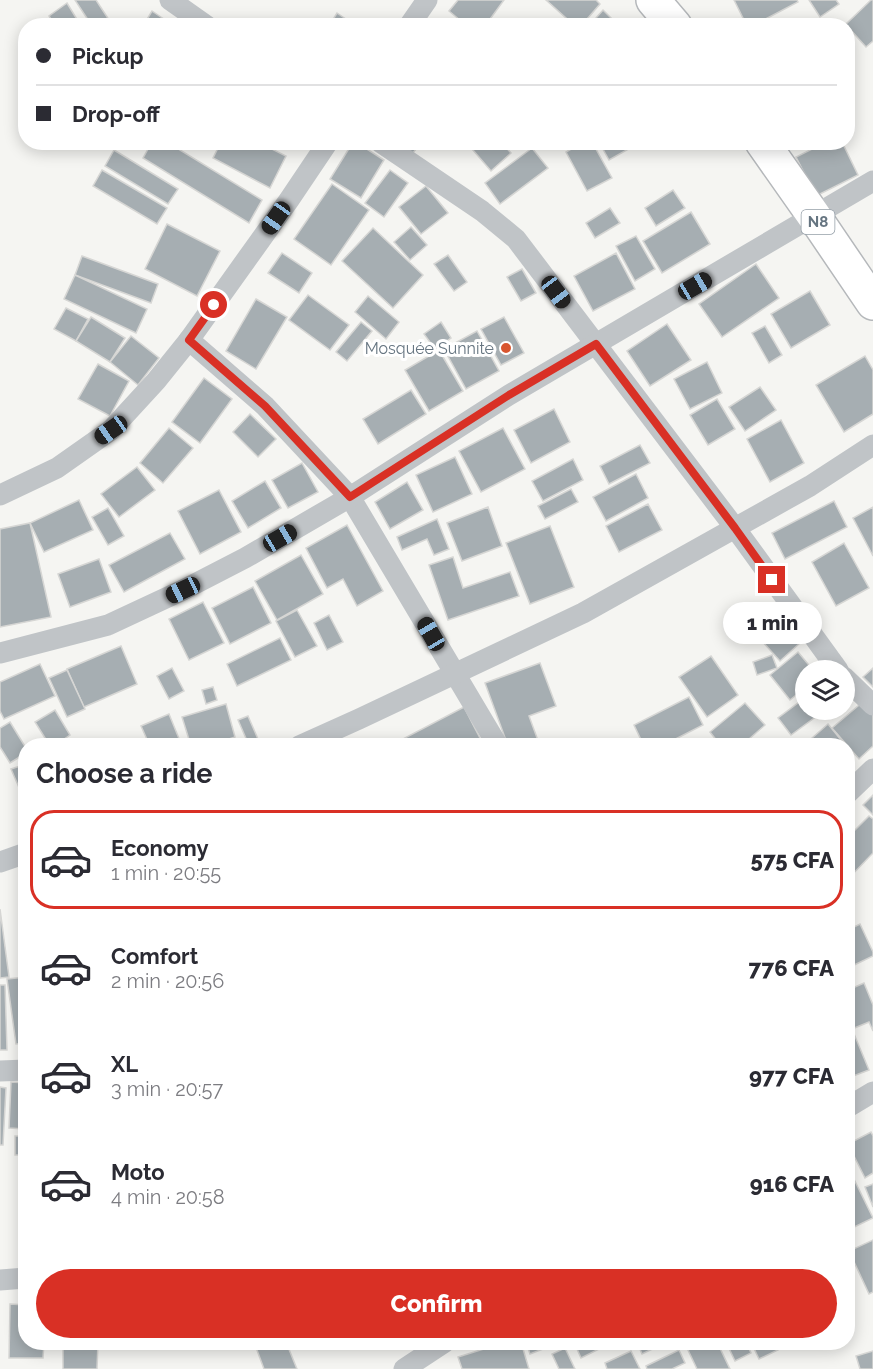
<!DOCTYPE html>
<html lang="en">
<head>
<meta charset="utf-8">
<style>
	body { margin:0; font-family:Raleway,sans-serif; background:#f2f2f3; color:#2b2b33; height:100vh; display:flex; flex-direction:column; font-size:22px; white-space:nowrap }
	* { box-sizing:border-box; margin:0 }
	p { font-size:20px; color:#7c7c81 }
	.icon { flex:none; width:33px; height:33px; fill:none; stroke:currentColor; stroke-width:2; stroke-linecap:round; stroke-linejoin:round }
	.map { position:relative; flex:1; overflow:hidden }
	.side { position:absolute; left:18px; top:738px; width:837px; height:612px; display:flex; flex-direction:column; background:#fff; border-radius:24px; box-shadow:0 3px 15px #0003 }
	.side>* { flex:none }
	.guide { position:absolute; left:18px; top:18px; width:837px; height:132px; border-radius:24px; box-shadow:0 3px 15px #0003; display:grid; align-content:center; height:132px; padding:0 18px; background:#fff }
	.fabs { position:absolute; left:795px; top:660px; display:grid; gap:12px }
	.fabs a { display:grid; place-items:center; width:60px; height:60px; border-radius:50%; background:#fff; box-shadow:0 3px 15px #0003; font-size:30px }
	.end { position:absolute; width:27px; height:27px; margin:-14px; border:8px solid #d93025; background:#fff; box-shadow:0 0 0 3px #fff }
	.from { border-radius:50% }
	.bubble { position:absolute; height:42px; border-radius:21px; background:#fff; box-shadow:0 3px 15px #0003; font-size:20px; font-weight:800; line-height:42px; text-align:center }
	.car { position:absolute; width:18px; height:36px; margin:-18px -9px; border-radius:8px; box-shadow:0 0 4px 2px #0007; background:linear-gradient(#222 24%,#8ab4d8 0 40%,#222 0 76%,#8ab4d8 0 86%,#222 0) }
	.guide b { display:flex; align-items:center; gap:21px; height:57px; font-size:22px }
	.guide b+b { border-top:2px solid #e1e1e2 }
	.guide i { width:15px; height:15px; background:#2b2b33 }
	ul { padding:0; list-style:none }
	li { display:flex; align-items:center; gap:18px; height:99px; margin:0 12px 9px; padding:0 6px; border:3px solid transparent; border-radius:24px }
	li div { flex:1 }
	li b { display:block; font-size:22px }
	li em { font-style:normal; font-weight:800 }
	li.on { border-color:#d93025 }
	li>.icon { width:54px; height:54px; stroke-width:1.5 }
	h2 { padding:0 18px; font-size:27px; line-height:72px }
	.button { display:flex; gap:12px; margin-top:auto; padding:12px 18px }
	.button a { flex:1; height:69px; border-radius:36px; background:#d93025; color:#fff; font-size:24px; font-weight:800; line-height:69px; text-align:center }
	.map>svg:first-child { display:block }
	.building { fill:#a6aeb2; stroke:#d6d6d4; stroke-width:1.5 }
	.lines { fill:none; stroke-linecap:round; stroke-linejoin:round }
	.trunk-casing { stroke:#b5b8bb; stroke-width:36 }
	.minor { stroke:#c0c4c7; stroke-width:21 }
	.trunk { stroke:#fff; stroke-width:33 }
	.route { stroke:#d93025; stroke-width:8 }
	.poi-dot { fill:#d8552f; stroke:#fff; stroke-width:2 }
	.labels { text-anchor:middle; stroke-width:6; stroke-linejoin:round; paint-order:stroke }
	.shield { fill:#fff; stroke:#949ea7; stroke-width:1.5 }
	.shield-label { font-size:15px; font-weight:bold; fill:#667581 }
	.poi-label { font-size:16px; fill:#667581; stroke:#fff; text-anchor:end }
</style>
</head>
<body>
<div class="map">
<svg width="873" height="1369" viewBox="0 0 873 1369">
	<rect width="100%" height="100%" fill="#f5f5f2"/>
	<g class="building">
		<polygon points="75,0 96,0 113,26 92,26"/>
		<polygon points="458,0 504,0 485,26 467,26 449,11"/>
		<polygon points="546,0 596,0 600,4 581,26 575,26"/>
		<polygon points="734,0 797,0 798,2 752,26 747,26"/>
		<polygon points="809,0 836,0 839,4 820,17"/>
		<polygon points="871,0 873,0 873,41 866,47 848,27 848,26 845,25"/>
		<polygon points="67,3 81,26 55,26 49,16"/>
		<polygon points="603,10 619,26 589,26"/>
		<polygon points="152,11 174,26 143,26"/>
		<polygon points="337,13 356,26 329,26"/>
		<polygon points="152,142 167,142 262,200 249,223 143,158"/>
		<polygon points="221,142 258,142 286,156 270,188 213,158"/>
		<polygon points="353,142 356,142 384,160 361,198 330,179"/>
		<polygon points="399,142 422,142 412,154"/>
		<polygon points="466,142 501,142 511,153 491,171"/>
		<polygon points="583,142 592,142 612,178 587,191 566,152"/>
		<polygon points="599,142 641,142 609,160"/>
		<polygon points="826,142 842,142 858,175 816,196 796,157"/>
		<polygon points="532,148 548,168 500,204 485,183"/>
		<polygon points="114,150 178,189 168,204 105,166"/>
		<polygon points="102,170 167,208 157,224 93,186"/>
		<polygon points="390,170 408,183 384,217 365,203"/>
		<polygon points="332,184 369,210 331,265 294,239"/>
		<polygon points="426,186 448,213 421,234 399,207"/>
		<polygon points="673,190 685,208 656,226 645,208"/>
		<polygon points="610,208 620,223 595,238 586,223"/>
		<polygon points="691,212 710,244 662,273 643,241"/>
		<polygon points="167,224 220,251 197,296 145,269"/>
		<polygon points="411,227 427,245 410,260 394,242"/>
		<polygon points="373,228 423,275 393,308 342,261"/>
		<polygon points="636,236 655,269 635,281 616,246"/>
		<polygon points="282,253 312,273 299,293 268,273"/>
		<polygon points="616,253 635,289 593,311 574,276"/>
		<polygon points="448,255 467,282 454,291 434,264"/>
		<polygon points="82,256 158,284 151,303 75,275"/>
		<polygon points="756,264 779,298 722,337 699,304"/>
		<polygon points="522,269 536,293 521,301 507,277"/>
		<polygon points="75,275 147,309 136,333 64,299"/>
		<polygon points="810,291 830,325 791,348 771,314"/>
		<polygon points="308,295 349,325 330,350 289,320"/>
		<polygon points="368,296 399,322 386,339 355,312"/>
		<polygon points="256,299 287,317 256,369 226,351"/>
		<polygon points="66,308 88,319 76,341 54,329"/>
		<polygon points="91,317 125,338 110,362 76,341"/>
		<polygon points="504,317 524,353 501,365 481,329"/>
		<polygon points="361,322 372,331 347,361 336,352"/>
		<polygon points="441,322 451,338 435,349 424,334"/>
		<polygon points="667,324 691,360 650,386 627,351"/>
		<polygon points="765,326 782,355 769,363 752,333"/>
		<polygon points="477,331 499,371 466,389 444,349"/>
		<polygon points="131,336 159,358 138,385 110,362"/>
		<polygon points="439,350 463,391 429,411 405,370"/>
		<polygon points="865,356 873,370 873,414 844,432 816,385"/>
		<polygon points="707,362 722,393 690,409 674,379"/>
		<polygon points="98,364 129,381 110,416 78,399"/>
		<polygon points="204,378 232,399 200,443 172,422"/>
		<polygon points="760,387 776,410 745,431 729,407"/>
		<polygon points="411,390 426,414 378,444 363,419"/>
		<polygon points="717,399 735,429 708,445 690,415"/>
		<polygon points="554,409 570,442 531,463 514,430"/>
		<polygon points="250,414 276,439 258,457 233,432"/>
		<polygon points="781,420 804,463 770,482 747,439"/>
		<polygon points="169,428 193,448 163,483 140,463"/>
		<polygon points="503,428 525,469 481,492 459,451"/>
		<polygon points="640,445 650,463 609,484 600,466"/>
		<polygon points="455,457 472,494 433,512 416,475"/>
		<polygon points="573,459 583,480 543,501 532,481"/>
		<polygon points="302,463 318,492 288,508 272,480"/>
		<polygon points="137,467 155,490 119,517 101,494"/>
		<polygon points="636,474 648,498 606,521 593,497"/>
		<polygon points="265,481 281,508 248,528 232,501"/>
		<polygon points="407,482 423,510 390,529 375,502"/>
		<polygon points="571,489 578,502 545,519 538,506"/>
		<polygon points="219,490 241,532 200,554 178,511"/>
		<polygon points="79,500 93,530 44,552 30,523"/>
		<polygon points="834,501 847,527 785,559 772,533"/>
		<polygon points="648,504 662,530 619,552 606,526"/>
		<polygon points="488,507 502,546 462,561 447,523"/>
		<polygon points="873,507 873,556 853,518"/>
		<polygon points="108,508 124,536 108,545 92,517"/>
		<polygon points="437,519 449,549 434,555 427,539 402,550 397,537"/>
		<polygon points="30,523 51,617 0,627 0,529"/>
		<polygon points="347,525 383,591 357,606 343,579 327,588 306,548"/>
		<polygon points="550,526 574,587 530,604 506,543"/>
		<polygon points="170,533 185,559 124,592 109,565"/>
		<polygon points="844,543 869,588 836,606 812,562"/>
		<polygon points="301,555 323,594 277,620 255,581"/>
		<polygon points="453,557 463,588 510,572 519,596 448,620 429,565"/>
		<polygon points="99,559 111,592 70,607 58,574"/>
		<polygon points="253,587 271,623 230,644 212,608"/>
		<polygon points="203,602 224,643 189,660 169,619"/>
		<polygon points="297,610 317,646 295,657 276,621"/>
		<polygon points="770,610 800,643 780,661 750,628"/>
		<polygon points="329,615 343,642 327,650 314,623"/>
		<polygon points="280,638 291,660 237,686 227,664"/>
		<polygon points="121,646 137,684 84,707 67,669"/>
		<polygon points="798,652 813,670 806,670 806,687 790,700 770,675"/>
		<polygon points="772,655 777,668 757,675 753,662"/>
		<polygon points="711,656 738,695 707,717 679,677"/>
		<polygon points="540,663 556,706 529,716 540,746 508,746 485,683"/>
		<polygon points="40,664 55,696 4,719 0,711 0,682"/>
		<polygon points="172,668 184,691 169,699 157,676"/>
		<polygon points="873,668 873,687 863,677"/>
		<polygon points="67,670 85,709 67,717 49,678"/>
		<polygon points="213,687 217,700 206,704 202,690"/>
		<polygon points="689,697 703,725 662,746 644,746 634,725"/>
		<polygon points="806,697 806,710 825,710 791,735 778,718"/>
		<polygon points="865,700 873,708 873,746 859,759 832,728"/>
		<polygon points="745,703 765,725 741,746 721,746 710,732"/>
		<polygon points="226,704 235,737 208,746 191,746 182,717"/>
		<polygon points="464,707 484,746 401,746 399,741"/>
		<polygon points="55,710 70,735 54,746 50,746 35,722"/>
		<polygon points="169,714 182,746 150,746 141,726"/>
		<polygon points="248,716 258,739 248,743 238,720"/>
		<polygon points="10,722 26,748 26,753 10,763 0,747 0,728"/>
		<polygon points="828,724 846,746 803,746"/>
		<polygon points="26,764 26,790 21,792 11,769"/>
		<polygon points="873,795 873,815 863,805"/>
		<polygon points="869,816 873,819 873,853 848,879 848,837"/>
		<polygon points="0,909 9,977 0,978"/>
		<polygon points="860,924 873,952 873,956 848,968 848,930"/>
		<polygon points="26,977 26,1043 16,1044 7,979"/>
		<polygon points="864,983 873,1005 873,1031 869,1022 852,1029 869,1070 848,1078 848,990"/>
		<polygon points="0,985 5,985 7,1050 0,1050"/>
		<polygon points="11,1082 26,1083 26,1129 9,1128"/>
		<polygon points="0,1087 6,1088 3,1145 0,1145"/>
		<polygon points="871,1132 873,1136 873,1173 865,1178 848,1144"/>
		<rect x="15" y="1136" width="11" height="19"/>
		<polygon points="848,1167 873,1218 848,1230"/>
		<polygon points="873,1184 873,1207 865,1187"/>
		<polygon points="873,1240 873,1292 869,1294 849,1251"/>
		<polygon points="10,1304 26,1305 26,1342 44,1342 43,1358 9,1358"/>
		<polygon points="63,1342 98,1342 97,1369 63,1369"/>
		<polygon points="254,1342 286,1342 297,1369 264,1369"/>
		<polygon points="506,1342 521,1342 529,1369 462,1369 458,1357"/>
		<polygon points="526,1342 561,1342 530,1354"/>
		<polygon points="574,1342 613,1342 581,1358"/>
		<polygon points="637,1342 667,1342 642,1354"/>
		<polygon points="702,1342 717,1342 730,1369 697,1369 688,1350"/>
		<polygon points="726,1342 746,1342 751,1353 735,1361"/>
		<polygon points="751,1342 774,1342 778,1350 759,1359"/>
		<polygon points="565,1348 575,1369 559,1369 552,1354"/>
		<polygon points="679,1350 685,1363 672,1369 647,1369 646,1366"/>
		<polygon points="631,1351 640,1369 607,1369 605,1363"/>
		<polygon points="873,1351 873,1369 860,1369 856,1356"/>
	</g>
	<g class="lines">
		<g class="trunk-casing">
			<g id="trunk">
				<polyline points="653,0 675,26"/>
				<polyline points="762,142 814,216 873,303"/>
			</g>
		</g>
		<g class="minor">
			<polyline points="170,0 207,26"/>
			<polyline points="409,26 427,0"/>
			<polyline points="380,142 482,211 516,239 735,528 838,670"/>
			<polyline points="189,340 265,406 350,497 498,746"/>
			<polyline points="0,495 57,468 111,430 156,381 189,340 289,200 328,142"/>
			<polyline points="0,653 108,625 183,590 245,558 350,497 509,395 873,181"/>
			<polyline points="844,677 873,705"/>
			<polyline points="299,746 359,719 583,613 810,486 873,445"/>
			<polyline points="848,793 873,769"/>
			<polyline points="0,862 26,853"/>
			<polyline points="0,1071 26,1070"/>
			<polyline points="848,1107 873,1092"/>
			<polyline points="0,1280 26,1278"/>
			<polyline points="404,1369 445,1342"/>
		</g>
		<use href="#trunk" class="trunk"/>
	</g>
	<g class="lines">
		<polyline class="route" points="214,305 189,340 265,406 350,497 509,395 596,344 735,528 772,580"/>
	</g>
	<circle class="poi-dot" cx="506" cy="348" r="6"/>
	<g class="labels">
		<rect class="shield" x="801.5" y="210" width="33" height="24" rx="4.5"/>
		<g class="shield-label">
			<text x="818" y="227">N8</text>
		</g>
		<g class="poi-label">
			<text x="494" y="354">Mosquée Sunnite</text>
		</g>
	</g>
</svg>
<div class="fabs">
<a><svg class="icon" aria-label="layers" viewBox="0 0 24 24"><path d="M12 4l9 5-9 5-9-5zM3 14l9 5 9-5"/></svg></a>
</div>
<i class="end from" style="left:214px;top:305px"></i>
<i class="end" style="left:772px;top:580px"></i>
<div class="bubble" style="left:723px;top:602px;width:99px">1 min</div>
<i class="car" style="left:276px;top:218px;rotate:215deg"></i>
<i class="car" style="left:695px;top:286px;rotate:60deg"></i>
<i class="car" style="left:556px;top:292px;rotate:143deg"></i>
<i class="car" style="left:111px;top:430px;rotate:235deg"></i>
<i class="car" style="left:280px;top:538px;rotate:60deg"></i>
<i class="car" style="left:183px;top:590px;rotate:245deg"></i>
<i class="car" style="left:431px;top:634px;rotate:330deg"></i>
<div class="guide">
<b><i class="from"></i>Pickup</b>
<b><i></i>Drop-off</b>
</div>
<section class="side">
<h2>Choose a ride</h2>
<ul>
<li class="on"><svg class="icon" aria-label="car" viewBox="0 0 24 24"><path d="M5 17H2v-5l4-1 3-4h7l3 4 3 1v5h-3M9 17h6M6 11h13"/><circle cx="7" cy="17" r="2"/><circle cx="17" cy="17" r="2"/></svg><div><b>Economy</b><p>1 min · 20:55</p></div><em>575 CFA</em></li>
<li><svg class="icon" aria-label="car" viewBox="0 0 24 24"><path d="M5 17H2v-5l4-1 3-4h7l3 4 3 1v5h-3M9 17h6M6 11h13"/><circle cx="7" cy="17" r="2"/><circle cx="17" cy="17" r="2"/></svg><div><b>Comfort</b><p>2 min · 20:56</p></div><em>776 CFA</em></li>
<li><svg class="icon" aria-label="car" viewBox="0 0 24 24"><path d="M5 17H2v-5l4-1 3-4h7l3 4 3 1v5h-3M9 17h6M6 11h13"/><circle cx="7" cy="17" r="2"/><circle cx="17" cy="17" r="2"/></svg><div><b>XL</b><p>3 min · 20:57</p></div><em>977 CFA</em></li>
<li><svg class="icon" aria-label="car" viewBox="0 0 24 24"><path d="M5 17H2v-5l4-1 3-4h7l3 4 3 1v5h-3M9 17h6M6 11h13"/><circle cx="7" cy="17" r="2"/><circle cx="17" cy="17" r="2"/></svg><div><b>Moto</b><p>4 min · 20:58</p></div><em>916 CFA</em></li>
</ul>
<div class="button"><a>Confirm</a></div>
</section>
</div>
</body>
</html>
